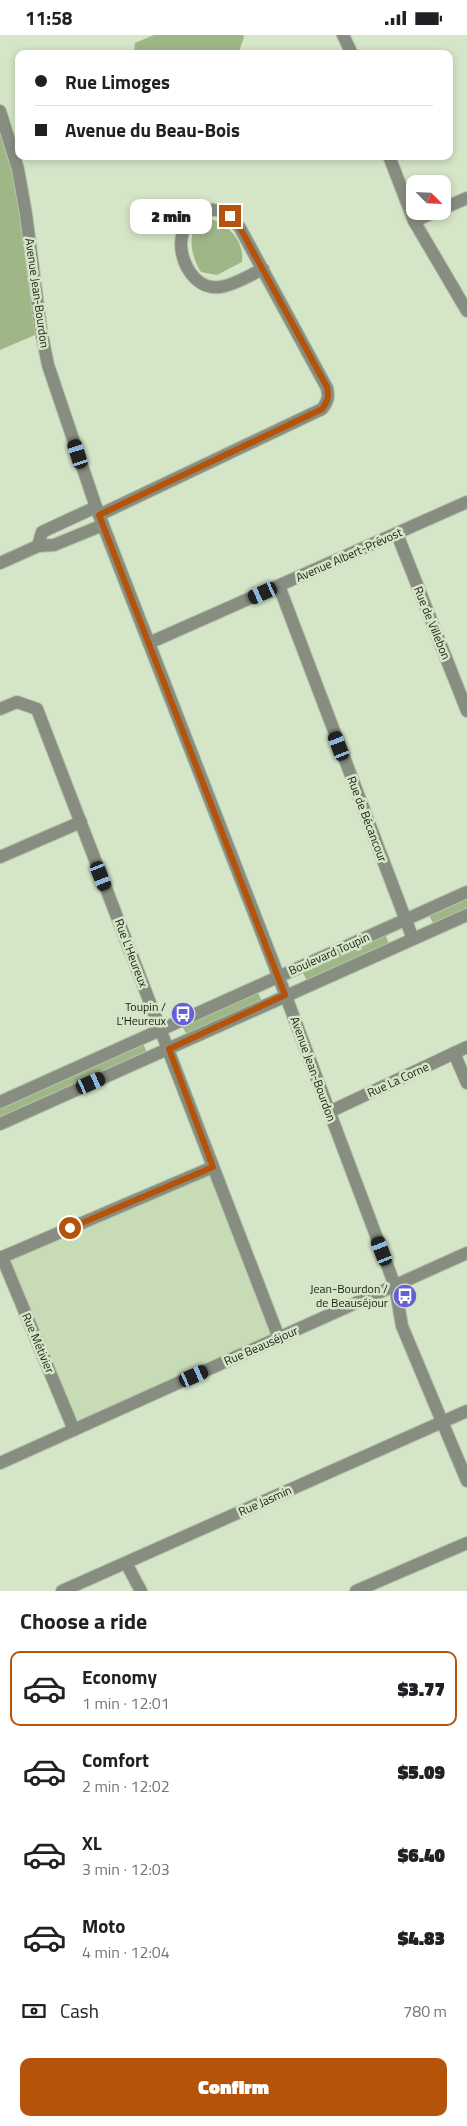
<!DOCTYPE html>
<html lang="en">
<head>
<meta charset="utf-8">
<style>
	body { margin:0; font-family:"Titillium Web",sans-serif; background:#f6f6f6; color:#202124; height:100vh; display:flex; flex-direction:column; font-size:19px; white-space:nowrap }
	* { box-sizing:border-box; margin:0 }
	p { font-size:16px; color:#757577 }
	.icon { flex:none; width:28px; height:28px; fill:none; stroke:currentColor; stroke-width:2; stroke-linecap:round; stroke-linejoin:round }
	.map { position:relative; height:1556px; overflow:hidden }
	.panel { display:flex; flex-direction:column; background:#fff; flex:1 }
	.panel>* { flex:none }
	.hud { position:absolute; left:15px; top:15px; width:438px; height:110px; border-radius:10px; box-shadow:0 2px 8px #0003; display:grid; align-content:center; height:110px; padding:0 20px; background:#fff }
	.needle { width:32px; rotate:114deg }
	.buttons { position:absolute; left:406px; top:140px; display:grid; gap:10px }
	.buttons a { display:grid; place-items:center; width:45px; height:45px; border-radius:10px; background:#fff; box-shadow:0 2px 8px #0003; font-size:25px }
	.end { position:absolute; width:22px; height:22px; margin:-11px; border:6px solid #b45309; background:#fff; box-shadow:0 0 0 2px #fff }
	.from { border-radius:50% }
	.bubble { position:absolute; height:35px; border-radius:10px; background:#fff; box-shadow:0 2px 8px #0003; font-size:16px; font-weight:800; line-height:35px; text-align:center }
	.car { position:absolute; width:15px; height:30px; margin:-15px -8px; border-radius:6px; box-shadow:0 0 4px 1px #0007; background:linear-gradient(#222 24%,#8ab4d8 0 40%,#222 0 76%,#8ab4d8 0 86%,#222 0) }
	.hud b { display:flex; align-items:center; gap:18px; height:48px; font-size:19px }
	.hud b+b { border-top:1px solid #e0e0e0 }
	.hud i { width:12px; height:12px; background:#202124 }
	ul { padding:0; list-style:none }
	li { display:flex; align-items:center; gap:15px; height:75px; margin:0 10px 8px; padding:0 10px; border:2px solid transparent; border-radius:10px }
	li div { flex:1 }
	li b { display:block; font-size:19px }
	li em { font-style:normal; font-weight:800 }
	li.on { border-color:#b45309 }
	li>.icon { width:45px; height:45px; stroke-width:1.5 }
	h2 { padding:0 20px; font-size:22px; line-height:60px }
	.pay { display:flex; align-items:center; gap:12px; height:55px; padding:0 20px; font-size:19px }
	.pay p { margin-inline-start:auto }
	.primary-button { display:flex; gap:10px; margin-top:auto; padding:10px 20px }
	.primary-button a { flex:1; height:58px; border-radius:10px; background:#b45309; color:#fff; font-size:20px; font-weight:800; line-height:58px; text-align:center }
	.status { display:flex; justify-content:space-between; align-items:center; height:35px; padding:0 25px; background:#fff; direction:ltr }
	.status svg { height:14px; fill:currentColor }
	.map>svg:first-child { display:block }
	.built { fill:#c8dbb7 }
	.green { fill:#9fb787 }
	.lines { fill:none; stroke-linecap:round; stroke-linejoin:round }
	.minor-casing { stroke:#b4c2a7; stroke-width:14 }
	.minor { stroke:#878d81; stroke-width:12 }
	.route { stroke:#b45309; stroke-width:6 }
	.labels { text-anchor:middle; stroke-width:5; stroke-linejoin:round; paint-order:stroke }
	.street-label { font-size:12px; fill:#1c2116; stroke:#d5e5c7 }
	.poi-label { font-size:12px; fill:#1c2116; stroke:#d5e5c7; text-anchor:end }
</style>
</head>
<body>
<div class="status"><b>11:58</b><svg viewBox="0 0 49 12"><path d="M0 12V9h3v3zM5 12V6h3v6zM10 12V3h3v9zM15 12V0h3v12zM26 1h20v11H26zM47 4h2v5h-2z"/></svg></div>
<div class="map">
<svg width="467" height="1556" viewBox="0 0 467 1556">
	<rect width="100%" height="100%" fill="#d5e5c7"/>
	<polygon class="built" points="213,1132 279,1303 74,1395 2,1222"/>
	<g class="green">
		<polygon points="154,0 243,0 244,2 238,19 134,19 135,8"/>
		<polygon points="0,93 17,154 35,300 0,315"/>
		<path d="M210 184C228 188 245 207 242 227L217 240 201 237C194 227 188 207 194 195 196 189 204 186 210 184Z"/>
		<polygon points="467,862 467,875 434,890 429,880"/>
		<polygon points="385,899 389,909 307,946 302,936"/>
		<polygon points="257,956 262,966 187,1000 182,991"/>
		<polygon points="143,1008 147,1018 0,1084 0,1072"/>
	</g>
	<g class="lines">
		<g class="minor-casing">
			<g id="minor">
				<polyline points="343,0 352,19"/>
				<polyline points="0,76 18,134 26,179 41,295 48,330 96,472 273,927 395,1251 402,1291 467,1446"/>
				<polyline points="389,121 414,186 467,276"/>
				<polyline points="442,174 467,163"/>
				<polyline points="414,186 438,176"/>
				<path d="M99 480 322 374C328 366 329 362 327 353L240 193C235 187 231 180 223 177 208 170 188 181 183 197 175 220 193 256 220 252 235 250 250 240 263 234"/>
				<polyline points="397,499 467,676"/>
				<polyline points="38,511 42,497 96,472"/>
				<polyline points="0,528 38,511 54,510 103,490"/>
				<polyline points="279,551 413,904"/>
				<polyline points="149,608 467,467"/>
				<polyline points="0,674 17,667 37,674 279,1303"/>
				<polyline points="0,822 81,787"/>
				<polyline points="454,1018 467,1048"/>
				<polyline points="0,1067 467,857"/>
				<polyline points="329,1077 467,1012"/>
				<polyline points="0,1089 467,880"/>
				<polyline points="2,1222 74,1395"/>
				<polyline points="0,1223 213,1132"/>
				<polyline points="0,1428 467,1218"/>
				<polyline points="126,1528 141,1556"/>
				<polyline points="62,1556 467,1376"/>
				<polyline points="356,1556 467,1508"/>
			</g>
		</g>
		<use href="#minor" class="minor"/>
	</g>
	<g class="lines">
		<path class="route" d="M70 1193 213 1132 169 1014 285 960 99 480 322 374C328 366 329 362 327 352L240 193 230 181"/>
	</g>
	<defs>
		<g id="bus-disc" transform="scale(1.25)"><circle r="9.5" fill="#6361da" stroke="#d5e5c7"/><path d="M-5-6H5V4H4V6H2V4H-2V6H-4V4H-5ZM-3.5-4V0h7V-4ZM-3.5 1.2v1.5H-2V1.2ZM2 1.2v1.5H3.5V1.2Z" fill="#fff"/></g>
	</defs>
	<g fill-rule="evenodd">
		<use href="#bus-disc" x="183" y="979"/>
		<use href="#bus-disc" x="405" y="1261"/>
	</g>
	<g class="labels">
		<g class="street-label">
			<text transform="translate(37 258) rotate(82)" y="4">Avenue Jean-Bourdon</text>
			<text transform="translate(349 520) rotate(-24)" y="4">Avenue Albert-Prévost</text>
			<text transform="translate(432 588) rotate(68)" y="4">Rue de Villebon</text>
			<text transform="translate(367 784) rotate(69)" y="4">Rue de Bécancour</text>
			<text transform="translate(131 918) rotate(69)" y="4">Rue L'Heureux</text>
			<text transform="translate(329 919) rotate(-24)" y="4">Boulevard Toupin</text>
			<text transform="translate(313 1034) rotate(70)" y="4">Avenue Jean-Bourdon</text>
			<text transform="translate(398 1045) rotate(-25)" y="4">Rue La Corne</text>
			<text transform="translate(38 1308) rotate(67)" y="4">Rue Métivier</text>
			<text transform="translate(261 1311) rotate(-24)" y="4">Rue Beauséjour</text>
			<text transform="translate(265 1466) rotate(-24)" y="4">Rue Jasmin</text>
		</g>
		<g class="poi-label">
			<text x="166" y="976">Toupin /<tspan x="166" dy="14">L'Heureux</tspan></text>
			<text x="388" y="1258">Jean-Bourdon /<tspan x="388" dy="14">de Beauséjour</tspan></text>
		</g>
	</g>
</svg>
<div class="buttons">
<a><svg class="needle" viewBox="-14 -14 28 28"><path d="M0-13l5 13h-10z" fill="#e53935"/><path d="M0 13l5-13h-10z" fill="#757577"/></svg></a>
</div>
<i class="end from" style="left:70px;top:1193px"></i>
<i class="end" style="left:230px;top:181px"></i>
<div class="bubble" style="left:130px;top:164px;width:82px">2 min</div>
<i class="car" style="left:78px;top:419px;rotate:342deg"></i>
<i class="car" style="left:263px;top:558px;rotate:246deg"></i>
<i class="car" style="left:339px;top:711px;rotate:339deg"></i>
<i class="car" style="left:101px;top:841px;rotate:159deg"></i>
<i class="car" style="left:91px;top:1048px;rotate:66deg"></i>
<i class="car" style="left:382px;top:1216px;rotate:339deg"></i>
<i class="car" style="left:194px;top:1341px;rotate:66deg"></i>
<div class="hud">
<b><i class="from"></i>Rue Limoges</b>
<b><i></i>Avenue du Beau-Bois</b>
</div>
</div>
<section class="panel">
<h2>Choose a ride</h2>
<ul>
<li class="on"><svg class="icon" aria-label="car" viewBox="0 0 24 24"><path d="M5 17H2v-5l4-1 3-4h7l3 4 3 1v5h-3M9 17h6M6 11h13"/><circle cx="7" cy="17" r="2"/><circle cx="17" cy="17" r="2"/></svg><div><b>Economy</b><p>1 min · 12:01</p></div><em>$3.77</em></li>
<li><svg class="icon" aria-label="car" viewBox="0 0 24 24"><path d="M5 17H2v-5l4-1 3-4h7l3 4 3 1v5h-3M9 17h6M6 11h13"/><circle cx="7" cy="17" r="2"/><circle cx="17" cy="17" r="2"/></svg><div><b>Comfort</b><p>2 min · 12:02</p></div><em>$5.09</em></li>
<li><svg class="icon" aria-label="car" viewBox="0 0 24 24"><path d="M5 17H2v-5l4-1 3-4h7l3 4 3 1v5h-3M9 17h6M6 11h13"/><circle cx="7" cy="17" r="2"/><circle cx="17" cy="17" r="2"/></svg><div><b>XL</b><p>3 min · 12:03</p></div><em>$6.40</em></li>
<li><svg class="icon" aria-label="car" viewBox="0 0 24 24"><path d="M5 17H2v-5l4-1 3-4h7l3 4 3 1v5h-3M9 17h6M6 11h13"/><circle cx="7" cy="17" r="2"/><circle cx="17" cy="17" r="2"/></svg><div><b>Moto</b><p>4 min · 12:04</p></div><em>$4.83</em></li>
</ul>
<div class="pay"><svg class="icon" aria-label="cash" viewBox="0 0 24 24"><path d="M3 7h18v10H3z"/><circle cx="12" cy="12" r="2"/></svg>Cash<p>780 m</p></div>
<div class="primary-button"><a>Confirm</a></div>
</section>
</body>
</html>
